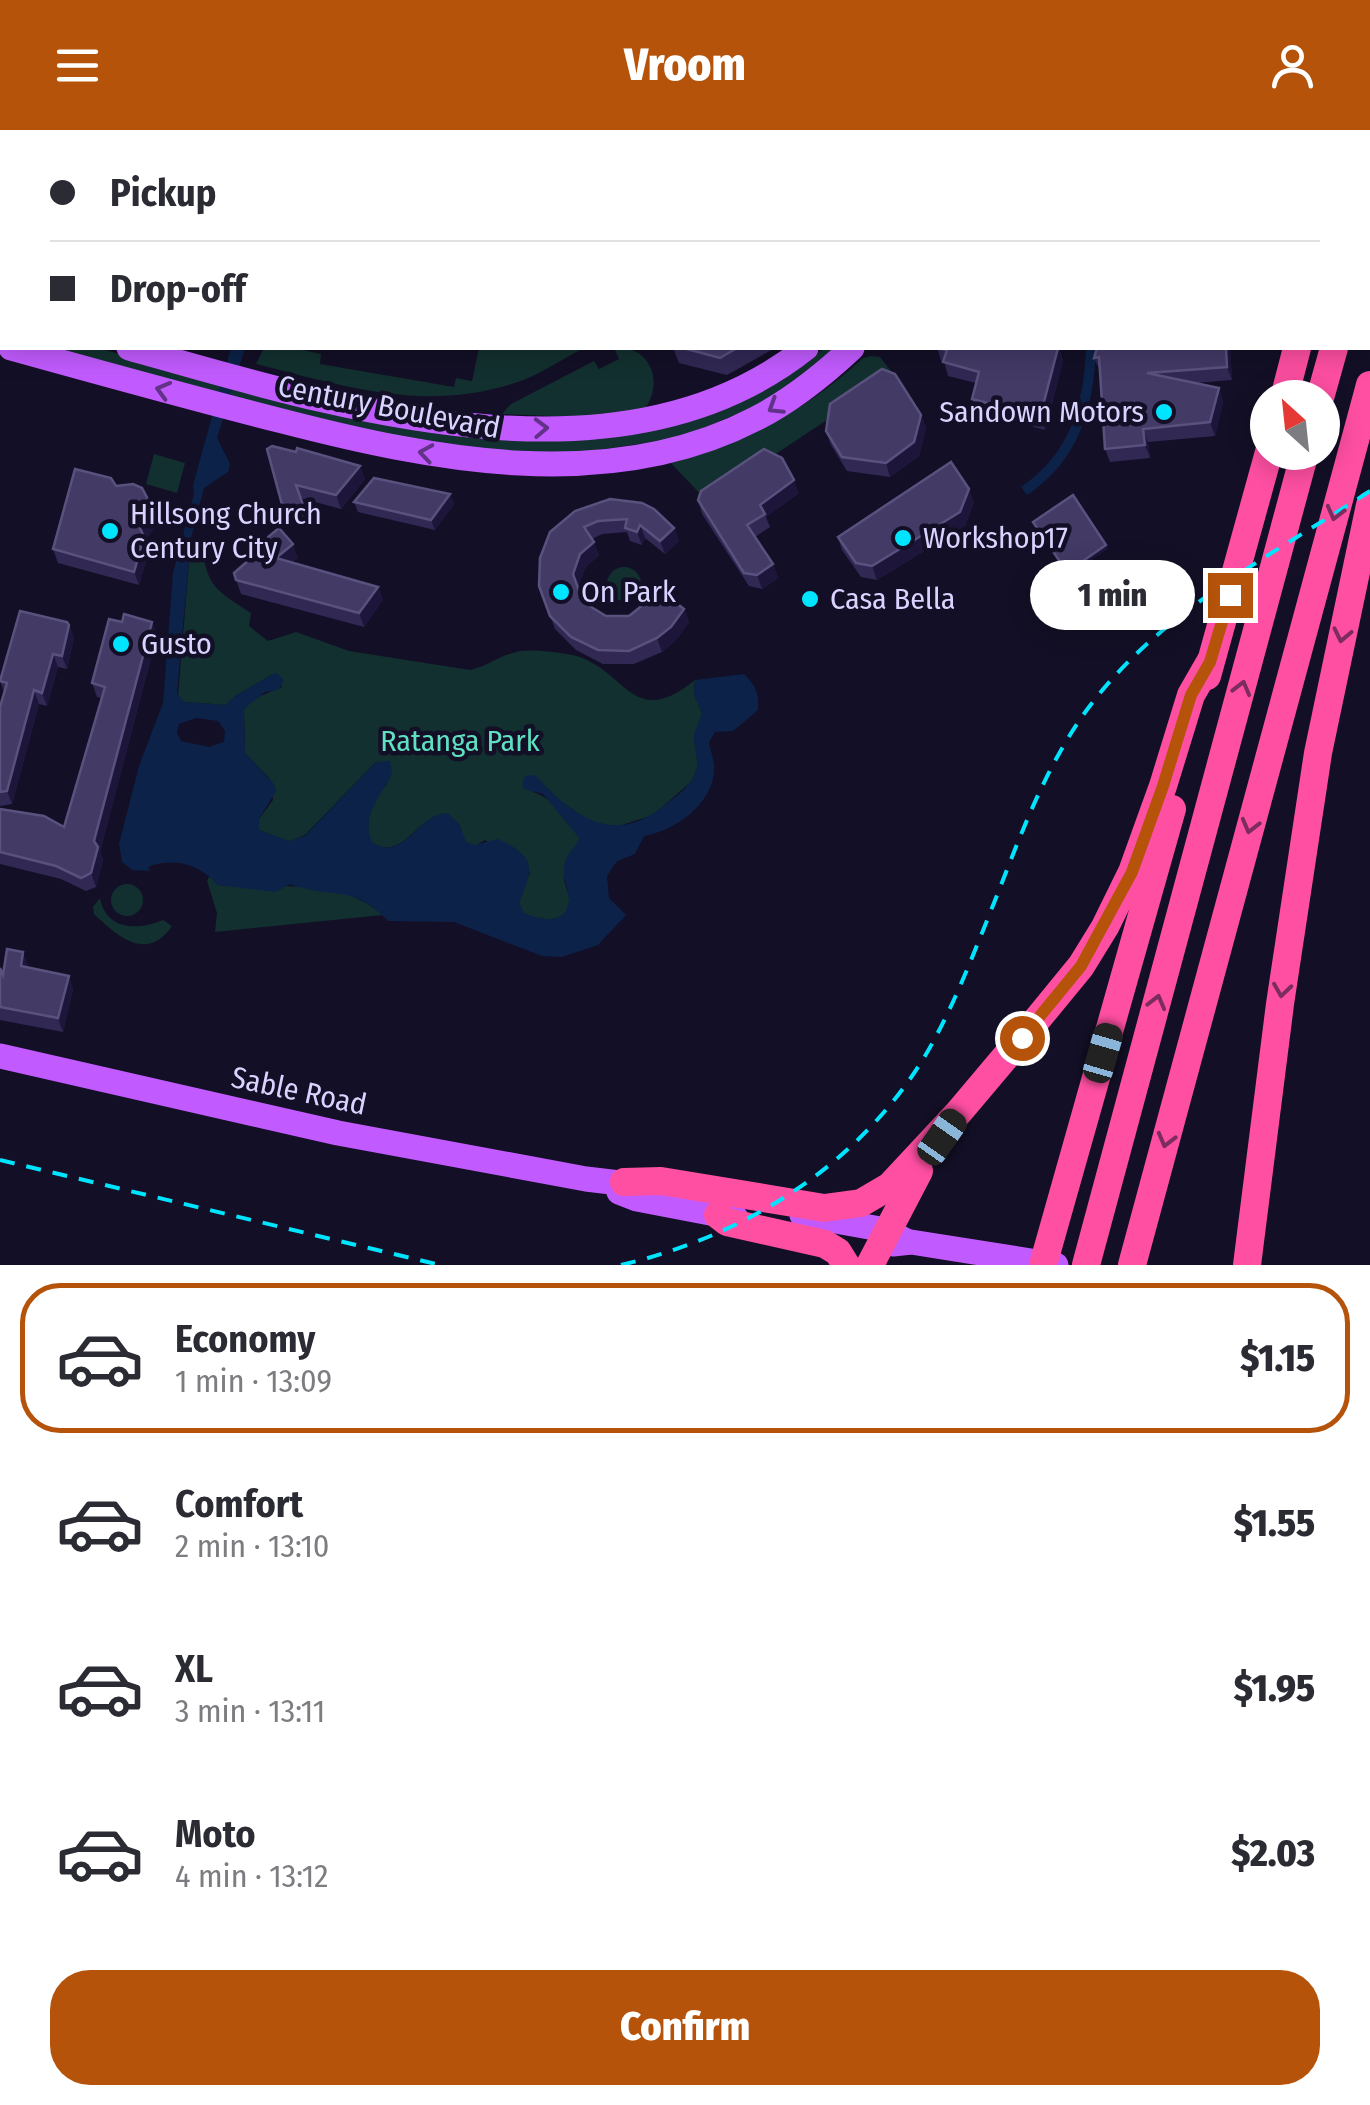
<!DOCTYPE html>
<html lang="en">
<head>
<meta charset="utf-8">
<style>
	body { margin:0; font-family:"Fira Sans Condensed",sans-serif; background:#f7f7f7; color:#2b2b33; height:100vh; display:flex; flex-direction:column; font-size:38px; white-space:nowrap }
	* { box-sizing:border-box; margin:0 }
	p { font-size:32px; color:#7c7c81 }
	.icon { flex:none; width:55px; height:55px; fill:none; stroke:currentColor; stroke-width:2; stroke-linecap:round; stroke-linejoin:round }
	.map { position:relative; height:1135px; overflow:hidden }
	.panel { display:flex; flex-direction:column; background:#fff; flex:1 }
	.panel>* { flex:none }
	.guide { position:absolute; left:0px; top:0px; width:1370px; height:220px; box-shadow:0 5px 25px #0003; display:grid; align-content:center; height:220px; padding:0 50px; background:#fff }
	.needle { width:65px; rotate:333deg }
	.fabs { position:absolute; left:1250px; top:250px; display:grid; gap:20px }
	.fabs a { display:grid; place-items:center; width:90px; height:90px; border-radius:50%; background:#fff; box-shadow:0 5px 25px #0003; font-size:50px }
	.end { position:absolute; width:45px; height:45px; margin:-22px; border:12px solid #b45309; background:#fff; box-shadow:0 0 0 5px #fff }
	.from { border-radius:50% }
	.bubble { position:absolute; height:70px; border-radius:35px; background:#fff; box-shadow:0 5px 25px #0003; font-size:32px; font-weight:800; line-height:70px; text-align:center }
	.car { position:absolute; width:30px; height:60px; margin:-30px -15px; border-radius:12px; box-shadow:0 0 8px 2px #0007; background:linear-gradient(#222 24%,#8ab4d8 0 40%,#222 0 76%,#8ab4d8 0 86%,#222 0) }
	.guide b { display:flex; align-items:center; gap:35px; height:95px; font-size:38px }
	.guide b+b { border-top:2px solid #e1e1e2 }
	.guide i { width:25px; height:25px; background:#2b2b33 }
	ul { padding:18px 0 0; list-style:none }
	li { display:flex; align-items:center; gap:30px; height:150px; margin:0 20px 15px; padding:0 30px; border:5px solid transparent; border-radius:40px }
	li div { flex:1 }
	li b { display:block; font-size:38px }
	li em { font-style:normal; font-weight:800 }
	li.selected { border-color:#b45309 }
	li>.icon { width:90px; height:90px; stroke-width:1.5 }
	.cta { display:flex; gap:20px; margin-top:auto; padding:20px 50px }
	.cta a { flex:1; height:115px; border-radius:40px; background:#b45309; color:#fff; font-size:40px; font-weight:800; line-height:115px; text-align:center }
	header { display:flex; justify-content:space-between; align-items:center; height:130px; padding:0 50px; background:#b45309; color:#fff; font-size:45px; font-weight:800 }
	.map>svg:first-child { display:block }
	.green { fill:#12302f }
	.water { fill:#0c2248; fill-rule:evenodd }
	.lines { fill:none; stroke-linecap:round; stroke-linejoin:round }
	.minor { stroke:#3d3a85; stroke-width:20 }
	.major { stroke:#c25bff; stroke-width:25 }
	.highway { stroke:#ff4fa3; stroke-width:28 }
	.rail { stroke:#00e5ff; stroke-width:4; stroke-dasharray:15 12; stroke-linecap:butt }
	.wall { fill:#312854 }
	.shaded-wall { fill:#1d163a }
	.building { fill:#433a66; stroke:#5a527e; stroke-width:2.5 }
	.oneway { stroke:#623188 }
	.oneway2 { stroke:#7d2c5e }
	.route { stroke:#b45309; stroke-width:12 }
	.poi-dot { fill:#00e5ff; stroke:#130f26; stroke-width:4 }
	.labels { text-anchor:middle; stroke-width:9; stroke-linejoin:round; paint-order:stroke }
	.street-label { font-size:30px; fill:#d9d4ff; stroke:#130f26 }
	.poi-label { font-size:30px; fill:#d9d4ff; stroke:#130f26; text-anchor:start }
	.park-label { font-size:30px; fill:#5fe0c0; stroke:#130f26 }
</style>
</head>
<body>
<header><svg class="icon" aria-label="menu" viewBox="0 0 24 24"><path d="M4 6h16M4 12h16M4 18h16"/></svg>Vroom<svg class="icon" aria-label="person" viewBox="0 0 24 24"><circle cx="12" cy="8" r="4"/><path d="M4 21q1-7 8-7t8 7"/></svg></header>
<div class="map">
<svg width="1370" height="1135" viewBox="0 0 1370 1135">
	<rect width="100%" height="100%" fill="#130f26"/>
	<g class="green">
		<polygon points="51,218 97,218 242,256 439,301 724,275 766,257 825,218 842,218 774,268 680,308 563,325 436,320"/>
		<path d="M264 218H294L321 224 320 234 454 257 456 248 472 251 479 218H584C562 229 538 246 515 253 423 283 345 256 256 234Z"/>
		<path d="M619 218C651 218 663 252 646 277L600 288 502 284 511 274 594 231 599 239 619 229 615 220Z"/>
		<path d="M871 226 880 227 891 241 886 251 706 370 670 332C745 314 806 280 863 228Z"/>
		<polygon points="154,324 185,333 177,363 146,354"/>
		<path d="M191 408 202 413C206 457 216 460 251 483L249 496 268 511 296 502 349 521 470 540C486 537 497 527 513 523 526 518 552 522 567 524 626 533 629 604 695 550L694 564 702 583 694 607 698 636 692 651 653 685 619 696 592 693 559 670 541 652 532 662C550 665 571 692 580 709 575 719 564 735 564 746 563 754 570 762 569 771 567 796 539 790 523 783L519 773 530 742 485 710 475 716 465 712 459 694 448 684C418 682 403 734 371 712 363 690 373 672 387 654L376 632 305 705 289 712 259 700V689L273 670 269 648 245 623 244 579 251 570 282 557 273 544 234 567 226 575 184 572 178 566Z"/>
		<circle cx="624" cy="454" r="17"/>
		<path d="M210 745 218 755C273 760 337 745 383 785L215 802 217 783 207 751Z"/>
		<circle cx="127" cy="770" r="16"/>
		<path d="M100 768C106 800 137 801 163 790L172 796C147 833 117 806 94 784L93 777Z"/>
	</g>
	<g class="water">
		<path d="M231 218H245L217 308 230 334 228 342 204 358 191 408 177 563 184 572 226 575 234 567 273 544 277 543 284 550 278 560 265 562 244 579 245 623 274 654 276 661 259 689V700L289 711 305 706 376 632 390 631 392 643C382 666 360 685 372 712 404 734 418 682 448 683L459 694 466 712 475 715 498 709C536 727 534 737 519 773L524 783C540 790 567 796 569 770 569 758 562 749 564 737 565 726 574 718 580 709L543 664 524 659 522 654 525 646 535 645C571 684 611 717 662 677 674 668 689 658 695 644 701 630 693 620 694 606 695 599 700 590 702 583L694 564 695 550 744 544C756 556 759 562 758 580L733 601 715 602 709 612C710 620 714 629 714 636 716 672 676 701 644 706L635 724 617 731 607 746 609 768 626 785 598 815 562 827 542 826 454 792 388 791C352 752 330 770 290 754L276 762 217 755C201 734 173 727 148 737L150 741 132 740 122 732 119 714 139 636 163 573 173 443 194 363 193 355ZM196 588 218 591 225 601 224 612 209 617 181 611 177 603 179 594Z"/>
		<path d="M1086 218H1096C1094 277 1079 331 1027 365L1021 357C1070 324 1084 274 1086 218Z"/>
	</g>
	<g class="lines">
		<g class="minor">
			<polyline points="31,2 32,0"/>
			<polyline points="0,207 2,198"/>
		</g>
		<g class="major">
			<polyline points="935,2 935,0"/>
			<polyline points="966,2 966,0"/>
			<polyline points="0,181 2,181"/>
			<path d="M11 218C101 243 191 268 282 291 433 330 608 365 755 289 791 271 823 245 852 218"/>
			<path d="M129 218C335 276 618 367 806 218"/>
			<polyline points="0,926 338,1003 586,1049 645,1056"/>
			<polyline points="619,1062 637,1069 736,1088"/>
			<polyline points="802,1085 886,1100 908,1112"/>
			<polyline points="893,1114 911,1112 1056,1135"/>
		</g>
		<g class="highway">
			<polyline points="1355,2 1356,0"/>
			<polyline points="1368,93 1370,83"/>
			<polyline points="1284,268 1297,218"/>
			<polyline points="1320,268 1334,218"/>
			<polyline points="1207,546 1269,322"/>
			<polyline points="624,1052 661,1051 824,1078 861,1073 890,1056 959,982 1040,886 1081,836 1105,797 1132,742 1163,656 1191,565 1210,532"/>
			<polyline points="718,1085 727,1092 825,1114 838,1122 846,1135"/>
			<polyline points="870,1135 919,1041"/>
			<polyline points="1043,1135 1172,679"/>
			<polyline points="1086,1135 1305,322"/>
			<polyline points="1132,1135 1370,255"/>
			<polyline points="1247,1135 1280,874 1318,623 1370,375"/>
		</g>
		<g class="rail">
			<polyline points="0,1030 440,1135"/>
			<path d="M621 1135C745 1106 858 1036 925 926 951 882 969 835 988 788 1017 716 1042 640 1089 577 1162 480 1271 426 1370 361"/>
		</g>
	</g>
	<g class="wall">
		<polygon points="673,218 775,218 727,245 679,233"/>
		<polygon points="933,218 1059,218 1063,231 1045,300 977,282 972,269 976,253 948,246 944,231 941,231 938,220"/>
		<polygon points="1230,219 1232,250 1195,253 1219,258 1223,272 1215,306 1148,312 1150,328 1110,332 1105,319 1100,241 1094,228"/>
		<polygon points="921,285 926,298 919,326 890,347 847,341 831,315 826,301"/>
		<polygon points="267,319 365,349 341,379 300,368 308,389 289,396"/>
		<polygon points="116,356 156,388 155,397 145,410 149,420 139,455 58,433 53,419"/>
		<polygon points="799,363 766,387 770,397 755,407 773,434 778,448 762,459 749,456 702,384 698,370"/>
		<polygon points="450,364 454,374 435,400 358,382 354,372"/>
		<polygon points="974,372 965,396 877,450 861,447 842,420 838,407"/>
		<polygon points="642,373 674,398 679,411 665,424 645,408 642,415 630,411 627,402 602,404 592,409 599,425 585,438 578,457 583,472 606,486 629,486 665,474 684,479 689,492 676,510 662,522 634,534 603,534 576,520 555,499 539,456 550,402"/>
		<polygon points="298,428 292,432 378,457 383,470 364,497 241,464 234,443"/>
		<polygon points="122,492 152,492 157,505 100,722 103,730 96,757 86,761 61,749 0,734 0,679 64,697 102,568 97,567 92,553"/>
		<polygon points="69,495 74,508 67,539 58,537 47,576 39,574 12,674 0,676 0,577 4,562 0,551"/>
		<polygon points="28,835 28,837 69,846 73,860 63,902 0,890 0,838 3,845"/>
	</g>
	<g class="shaded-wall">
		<polygon points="2,7 2,40 0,50 0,16"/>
		<polygon points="1059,218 1063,231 1045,300 1040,287"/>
		<polygon points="1226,218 1230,218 1230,219 1232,250 1227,237"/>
		<polygon points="1219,258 1223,272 1215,306 1210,292"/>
		<polygon points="921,285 926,298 919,326 890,347 886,333"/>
		<polygon points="1143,299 1148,312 1150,328 1145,315"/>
		<polygon points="360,336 365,349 341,379 336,365"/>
		<polygon points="794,350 799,363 766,387 760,375"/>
		<polygon points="969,359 974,372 965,396 877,450 872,436"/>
		<polygon points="450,364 454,374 435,400 431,390"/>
		<polygon points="151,375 156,388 155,397 145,410 149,420 139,455 134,442 140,398"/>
		<polygon points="640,395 645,408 642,415 637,402"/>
		<polygon points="674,398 679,411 665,424 660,411"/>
		<polygon points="594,412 599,425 585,438 578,457 573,444 580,424"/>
		<polygon points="293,414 298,428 281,441 276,428"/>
		<polygon points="1106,415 1108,419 1068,445 1067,442"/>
		<polygon points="773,434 778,448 762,459 757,445"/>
		<polygon points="378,457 383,470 364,497 359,483"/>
		<polygon points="684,479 689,492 676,510 662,522 657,508"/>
		<polygon points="152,492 157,505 100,722 103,730 96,757 91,743 94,711"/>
		<polygon points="69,495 74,508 67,539 62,526"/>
		<polygon points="53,524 58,537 47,576 42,563"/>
		<polygon points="34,560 39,574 12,674 7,661"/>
		<polygon points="23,822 28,835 26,849 21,836"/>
		<polygon points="69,846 73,860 63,902 58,888"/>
	</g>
	<g class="building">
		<polygon points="123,0 148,0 147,2 122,2"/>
		<polygon points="318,0 475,0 477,2 319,2"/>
		<polygon points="519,0 900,0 900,2 515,2"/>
		<polygon points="683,218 737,218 720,228"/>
		<polygon points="937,218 1058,218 1040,287 972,269 979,242 943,232 947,220"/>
		<polygon points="1097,218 1226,218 1227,237 1147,243 1219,258 1210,292 1143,299 1145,315 1105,319 1099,227 1094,228"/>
		<polygon points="882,239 895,244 921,285 914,312 886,333 842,327 826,301 830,274"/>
		<polygon points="272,316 296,322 297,318 360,336 336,365 296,355 303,375 284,382 267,319"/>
		<polygon points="764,319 782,328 794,350 760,375 765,384 747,395 773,434 757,445 744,443 698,370 701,361"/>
		<polygon points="951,332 969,359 960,382 872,436 856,433 838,407"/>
		<polygon points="75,339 111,348 116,356 133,354 142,358 151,375 150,384 140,398 144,407 134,442 53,419"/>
		<polygon points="374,348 450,364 431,390 354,372"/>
		<polygon points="1073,365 1106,415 1067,442 1033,392"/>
		<polygon points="610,369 642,373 654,379 674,398 660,411 640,395 637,402 625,398 627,389 598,391 584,397 594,412 580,424 573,444 583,472 606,486 629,486 654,466 665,474 670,468 684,479 671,497 657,508 629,521 598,520 571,507 550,486 539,456 540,428 550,402 575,381"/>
		<polygon points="279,398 293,414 276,428 378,457 359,483 236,450 234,443 268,413 268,407"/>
		<polygon points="20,481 67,492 69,495 62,526 53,524 42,563 34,560 7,661 0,662 0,577 7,553 0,551"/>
		<polygon points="124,484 152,492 94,711 98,717 91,743 81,748 56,736 0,722 0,679 44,686 64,697 105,557 92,553 109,489 122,492"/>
		<polygon points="7,819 23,822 21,836 69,846 58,888 0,877 0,838 3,845"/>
	</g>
	<defs><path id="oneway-chevron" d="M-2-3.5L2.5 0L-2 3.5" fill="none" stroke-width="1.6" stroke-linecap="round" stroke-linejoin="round" transform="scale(2.5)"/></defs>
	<g class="oneway">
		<use href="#oneway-chevron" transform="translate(163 260) rotate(-164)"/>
		<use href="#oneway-chevron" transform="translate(775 277) rotate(148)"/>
		<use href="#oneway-chevron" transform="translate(541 298) rotate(-2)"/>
		<use href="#oneway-chevron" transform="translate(426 323) rotate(-171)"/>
	</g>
	<g class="oneway2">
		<use href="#oneway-chevron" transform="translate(1335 383) rotate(105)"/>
		<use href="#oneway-chevron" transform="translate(1342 505) rotate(102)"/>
		<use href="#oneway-chevron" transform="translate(1242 558) rotate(-75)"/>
		<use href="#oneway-chevron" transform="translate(1250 696) rotate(105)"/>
		<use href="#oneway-chevron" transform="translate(1282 860) rotate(98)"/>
		<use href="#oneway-chevron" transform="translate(1157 872) rotate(-75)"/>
		<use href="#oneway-chevron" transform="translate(1166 1010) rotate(105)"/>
	</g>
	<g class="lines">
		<polyline class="route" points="1022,908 1081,836 1132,742 1163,656 1191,565 1210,532 1230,465"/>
	</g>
	<g class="poi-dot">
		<circle cx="1164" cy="282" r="10"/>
		<circle cx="110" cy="401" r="10"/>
		<circle cx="903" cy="408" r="10"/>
		<circle cx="561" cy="462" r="10"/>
		<circle cx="810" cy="469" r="10"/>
		<circle cx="121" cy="514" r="10"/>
	</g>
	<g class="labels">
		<g class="street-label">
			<text transform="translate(389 277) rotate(11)" y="10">Century Boulevard</text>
			<text transform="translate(299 961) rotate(12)" y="10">Sable Road</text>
		</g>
		<g class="poi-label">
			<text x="1144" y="292" text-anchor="end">Sandown Motors</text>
			<text x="130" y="394">Hillsong Church<tspan x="130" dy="34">Century City</tspan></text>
			<text x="923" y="418">Workshop17</text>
			<text x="581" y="472">On Park</text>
			<text x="830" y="479">Casa Bella</text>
			<text x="141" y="524">Gusto</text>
		</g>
		<g class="park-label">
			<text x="460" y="621">Ratanga Park</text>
		</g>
	</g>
</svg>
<div class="fabs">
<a><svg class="needle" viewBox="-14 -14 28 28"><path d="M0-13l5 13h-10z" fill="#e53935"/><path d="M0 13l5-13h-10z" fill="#7c7c81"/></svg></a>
</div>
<i class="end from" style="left:1022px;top:908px"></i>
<i class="end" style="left:1230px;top:465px"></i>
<div class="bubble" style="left:1030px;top:430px;width:165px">1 min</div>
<i class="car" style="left:1103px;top:923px;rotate:16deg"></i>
<i class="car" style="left:942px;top:1007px;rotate:35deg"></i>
<div class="guide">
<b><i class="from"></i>Pickup</b>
<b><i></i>Drop-off</b>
</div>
</div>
<section class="panel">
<ul>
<li class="selected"><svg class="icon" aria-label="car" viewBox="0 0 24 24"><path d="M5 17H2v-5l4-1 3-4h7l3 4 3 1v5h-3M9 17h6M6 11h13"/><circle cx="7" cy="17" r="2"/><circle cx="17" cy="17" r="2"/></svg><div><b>Economy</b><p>1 min · 13:09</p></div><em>$1.15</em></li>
<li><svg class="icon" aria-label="car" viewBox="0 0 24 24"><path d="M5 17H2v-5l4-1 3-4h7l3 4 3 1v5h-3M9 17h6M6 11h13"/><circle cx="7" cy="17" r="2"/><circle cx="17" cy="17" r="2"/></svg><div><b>Comfort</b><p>2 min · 13:10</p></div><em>$1.55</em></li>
<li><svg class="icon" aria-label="car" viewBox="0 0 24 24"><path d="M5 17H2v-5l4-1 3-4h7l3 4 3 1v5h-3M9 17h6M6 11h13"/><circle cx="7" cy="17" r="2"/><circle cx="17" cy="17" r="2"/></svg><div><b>XL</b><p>3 min · 13:11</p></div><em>$1.95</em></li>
<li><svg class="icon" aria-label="car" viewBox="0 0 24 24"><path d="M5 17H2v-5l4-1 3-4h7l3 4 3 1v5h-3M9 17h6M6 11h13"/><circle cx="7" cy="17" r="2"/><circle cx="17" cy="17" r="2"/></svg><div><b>Moto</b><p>4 min · 13:12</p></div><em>$2.03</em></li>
</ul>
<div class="cta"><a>Confirm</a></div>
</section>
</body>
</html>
